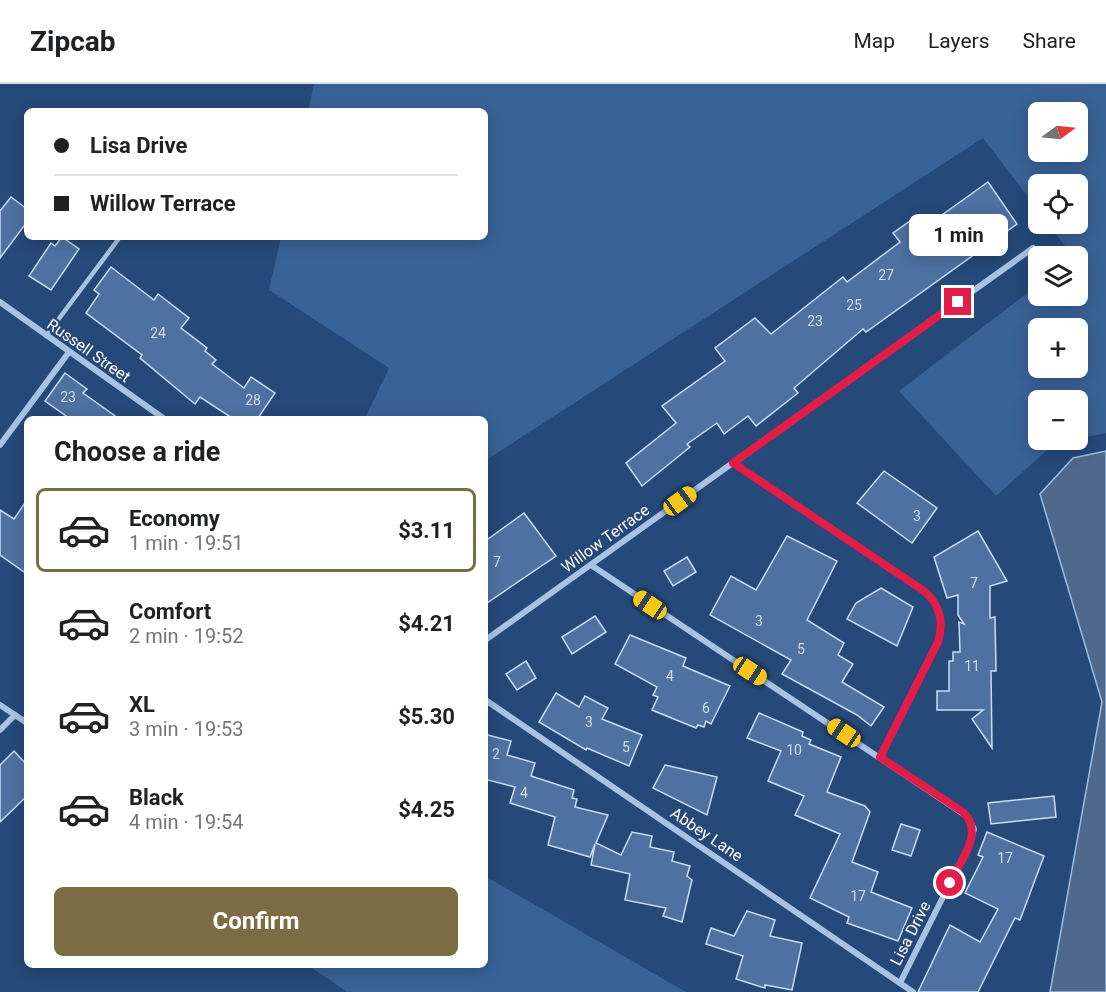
<!DOCTYPE html>
<html lang="en">
<head>
<meta charset="utf-8">
<style>
	body { margin:0; font-family:Roboto,sans-serif; background:#f2f2f2; color:#202124; height:100vh; display:flex; flex-direction:column; font-size:22px; white-space:nowrap }
	* { box-sizing:border-box; margin:0 }
	p { font-size:20px; color:#757577 }
	.icon { flex:none; width:33px; height:33px; fill:none; stroke:currentColor; stroke-width:2; stroke-linecap:round; stroke-linejoin:round }
	.map { position:relative; flex:1; overflow:hidden }
	.details { position:absolute; left:24px; top:332px; width:464px; height:552px; display:flex; flex-direction:column; background:#fff; border-radius:9px; box-shadow:0 3px 15px #0003 }
	.details>* { flex:none }
	.banner { position:absolute; left:24px; top:24px; width:464px; height:132px; border-radius:9px; box-shadow:0 3px 15px #0003; display:grid; align-content:center; height:132px; padding:0 30px; background:#fff }
	.needle { width:39px; rotate:75deg }
	.buttons { position:absolute; left:1028px; top:18px; display:grid; gap:12px }
	.buttons a { display:grid; place-items:center; width:60px; height:60px; border-radius:9px; background:#fff; box-shadow:0 3px 15px #0003; font-size:30px }
	.end { position:absolute; width:27px; height:27px; margin:-14px; border:8px solid #e11d48; background:#fff; box-shadow:0 0 0 3px #fff }
	.from { border-radius:50% }
	.bubble { position:absolute; height:42px; border-radius:9px; background:#fff; box-shadow:0 3px 15px #0003; font-size:20px; font-weight:700; line-height:42px; text-align:center }
	.car { position:absolute; width:18px; height:36px; margin:-18px -9px; border-radius:8px; box-shadow:0 0 4px 2px #0007; background:linear-gradient(#f5c518 24%,#345 0 40%,#f5c518 0 76%,#345 0 86%,#f5c518 0) }
	.banner b { display:flex; align-items:center; gap:21px; height:57px; font-size:22px }
	.banner b+b { border-top:2px solid #e0e0e0 }
	.banner i { width:15px; height:15px; background:#202124 }
	ul { padding:0; list-style:none }
	li { display:flex; align-items:center; gap:18px; height:84px; margin:0 12px 9px; padding:0 18px; border:3px solid transparent; border-radius:9px }
	li div { flex:1 }
	li b { display:block; font-size:22px }
	li em { font-style:normal; font-weight:700 }
	li.active { border-color:#7c6c44 }
	li>.icon { width:54px; height:54px; stroke-width:1.5 }
	h2 { padding:0 30px; font-size:27px; line-height:72px }
	.action { display:flex; gap:12px; margin-top:auto; padding:12px 30px }
	.action a { flex:1; height:69px; border-radius:9px; background:#7c6c44; color:#fff; font-size:24px; font-weight:700; line-height:69px; text-align:center }
	header { display:flex; align-items:center; gap:36px; box-sizing:border-box; height:84px; padding:0 30px; background:#fff; border-bottom:2px solid #e0e0e0 }
	header strong { font-size:28px }
	nav { display:flex; gap:33px; margin-inline-start:auto; font-size:21px }
	.map>svg:first-child { display:block }
	.green { fill:#396296; fill-rule:evenodd }
	.water { fill:#4e698c; stroke:#9bbde4; stroke-width:1.5 }
	.building { fill:#4d72a2; stroke:#c9dcf3; stroke-width:1.5 }
	.lines { fill:none; stroke-linecap:round; stroke-linejoin:round }
	.lane { stroke:#a7c2e3; stroke-width:4.5 }
	.street { stroke:#a7c2e3; stroke-width:6 }
	.route { stroke:#e11d48; stroke-width:8 }
	.labels { text-anchor:middle; stroke-width:4.5; stroke-linejoin:round; paint-order:stroke }
	.number-label { font-size:14px; fill:#d2dce8 }
	.street-label { font-size:16px; fill:#fff; stroke:#254978 }
</style>
</head>
<body>
<header>
<strong>Zipcab</strong>
<nav><a>Map</a><a>Layers</a><a>Share</a></nav>
</header>
<div class="map">
<svg width="1106" height="908" viewBox="0 0 1106 908">
	<rect width="100%" height="100%" fill="#254978"/>
	<g class="green">
		<path d="M314 0H1106V349L1077 355V316H1038V356H1075L1054 360 996 412 899 307 1038 201V212H1077V172H1073L1048 140H1077V100H1038V126L983 54 485 377 484 334H365L389 284 269 206 281 153H484V27H308ZM1038 28H1077V68H1038ZM1038 244H1077V284H1038Z"/>
		<polygon points="485,792 686,908 347,908 308,881 484,880"/>
	</g>
	<polygon class="water" points="1106,367 1106,908 1050,908 1102,618 1040,410 1073,374"/>
	<g class="building">
		<polygon points="988,98 1017,140 866,248 863,245 794,304 798,309 756,342 748,332 724,350 717,339 687,360 690,363 642,402 626,379 676,339 662,322 725,277 715,264 755,234 771,250 843,193 847,198 900,158 893,149 910,137 918,148"/>
		<polygon points="11,113 27,125 27,138 0,174 0,127"/>
		<polygon points="62,153 79,165 51,206 29,192 51,159 55,162"/>
		<polygon points="111,183 154,216 158,210 189,234 181,244 207,264 205,267 216,276 212,280 244,304 251,293 275,309 258,334 232,334 200,313 195,320 140,274 142,271 86,229 99,210 94,206"/>
		<polygon points="65,289 87,305 83,309 118,334 69,334 45,317"/>
		<polygon points="884,387 937,424 912,459 857,419"/>
		<polygon points="27,416 27,490 0,471 0,426 14,435"/>
		<polygon points="524,429 556,472 484,521 484,458"/>
		<polygon points="978,447 1007,497 990,502 990,534 995,533 996,587 991,587 992,664 972,635 983,626 937,626 937,607 949,607 949,577 953,577 953,568 960,568 959,538 964,540 958,531 958,511 947,514 934,473"/>
		<polygon points="787,452 837,477 807,536 844,559 838,571 853,580 842,598 884,623 871,642 857,631 782,590 791,576 710,531 731,492 756,506"/>
		<polygon points="687,473 696,488 673,502 664,487"/>
		<polygon points="881,504 913,523 897,562 847,535 856,519"/>
		<polygon points="595,532 606,548 572,570 562,553"/>
		<polygon points="630,551 686,574 683,582 730,602 711,640 706,637 704,643 698,641 696,644 652,626 658,613 653,611 657,603 615,580"/>
		<polygon points="526,577 536,594 517,606 506,590"/>
		<polygon points="556,609 579,623 585,612 608,624 602,635 642,651 629,682 587,664 586,666 539,638"/>
		<polygon points="759,629 803,648 802,652 811,656 809,660 841,673 827,708 865,722 870,728 852,778 878,788 871,808 912,824 898,857 847,839 849,833 810,814 840,750 795,731 804,712 768,697 781,667 747,654"/>
		<polygon points="484,650 511,657 507,671 535,679 531,692 574,706 572,714 577,715 575,723 608,731 596,759 621,771 632,748 652,752 650,763 674,768 672,777 690,782 687,792 692,796 682,838 663,832 666,824 625,816 630,790 591,781 595,760 590,773 548,761 555,733 510,719 515,703 484,695"/>
		<polygon points="14,667 27,681 27,712 0,738 0,681"/>
		<polygon points="665,681 717,693 707,731 653,704"/>
		<polygon points="1054,712 1056,733 991,740 988,719"/>
		<polygon points="901,740 920,746 911,772 892,766"/>
		<polygon points="987,748 1044,772 1020,836 1015,834 978,908 918,908 950,841 980,858 998,825 965,809 983,773 978,771"/>
		<polygon points="747,827 775,836 770,852 802,859 792,906 765,901 765,904 736,895 743,872 706,860 711,844 734,852"/>
	</g>
	<g class="lines">
		<polyline class="lane" points="46,252 120,153"/>
		<g class="street">
			<polyline points="0,218 163,334"/>
			<polyline points="0,361 69,268"/>
			<path d="M733 379 924 507C940 520 944 539 938 558L880 673"/>
			<polyline points="591,481 968,733 974,745 970,759 900,899"/>
			<polyline points="484,557 1033,164"/>
			<polyline points="484,615 913,908"/>
			<polyline points="0,621 27,639"/>
			<polyline points="0,646 15,631"/>
		</g>
	</g>
	<g class="lines">
		<path class="route" d="M950 799C960 777 985 749 963 728L880 673 938 558C944 539 940 520 924 507L733 379 958 218"/>
	</g>
	<g class="labels">
		<g class="number-label">
			<text x="886" y="196">27</text>
			<text x="854" y="226">25</text>
			<text x="815" y="242">23</text>
			<text x="158" y="254">24</text>
			<text x="68" y="318">23</text>
			<text x="253" y="321">28</text>
			<text x="917" y="437">3</text>
			<text x="497" y="483">7</text>
			<text x="974" y="504">7</text>
			<text x="759" y="542">3</text>
			<text x="801" y="570">5</text>
			<text x="972" y="587">11</text>
			<text x="670" y="597">4</text>
			<text x="706" y="629">6</text>
			<text x="589" y="643">3</text>
			<text x="626" y="668">5</text>
			<text x="794" y="671">10</text>
			<text x="496" y="675">2</text>
			<text x="524" y="714">4</text>
			<text x="1005" y="779">17</text>
			<text x="858" y="817">17</text>
		</g>
		<g class="street-label">
			<text transform="translate(89 266) rotate(35)" y="6">Russell Street</text>
			<text transform="translate(605 454) rotate(-36)" y="6">Willow Terrace</text>
			<text transform="translate(707 750) rotate(34)" y="6">Abbey Lane</text>
			<text transform="translate(910 849) rotate(-63)" y="6">Lisa Drive</text>
		</g>
	</g>
</svg>
<div class="buttons">
<a><svg class="needle" viewBox="-14 -14 28 28"><path d="M0-13l5 13h-10z" fill="#e53935"/><path d="M0 13l5-13h-10z" fill="#757577"/></svg></a>
<a><svg class="icon" aria-label="locate" viewBox="0 0 24 24"><circle cx="12" cy="12" r="6"/><path d="M12 2v4M12 18v4M2 12h4M18 12h4"/></svg></a>
<a><svg class="icon" aria-label="layers" viewBox="0 0 24 24"><path d="M12 4l9 5-9 5-9-5zM3 14l9 5 9-5"/></svg></a>
<a>+</a>
<a>−</a>
</div>
<i class="end from" style="left:950px;top:799px"></i>
<i class="end" style="left:958px;top:218px"></i>
<div class="bubble" style="left:909px;top:130px;width:99px">1 min</div>
<i class="car" style="left:680px;top:417px;rotate:54deg"></i>
<i class="car" style="left:650px;top:521px;rotate:304deg"></i>
<i class="car" style="left:750px;top:587px;rotate:123deg"></i>
<i class="car" style="left:844px;top:649px;rotate:304deg"></i>
<div class="banner">
<b><i class="from"></i>Lisa Drive</b>
<b><i></i>Willow Terrace</b>
</div>
<section class="details">
<h2>Choose a ride</h2>
<ul>
<li class="active"><svg class="icon" aria-label="car" viewBox="0 0 24 24"><path d="M5 17H2v-5l4-1 3-4h7l3 4 3 1v5h-3M9 17h6M6 11h13"/><circle cx="7" cy="17" r="2"/><circle cx="17" cy="17" r="2"/></svg><div><b>Economy</b><p>1 min · 19:51</p></div><em>$3.11</em></li>
<li><svg class="icon" aria-label="car" viewBox="0 0 24 24"><path d="M5 17H2v-5l4-1 3-4h7l3 4 3 1v5h-3M9 17h6M6 11h13"/><circle cx="7" cy="17" r="2"/><circle cx="17" cy="17" r="2"/></svg><div><b>Comfort</b><p>2 min · 19:52</p></div><em>$4.21</em></li>
<li><svg class="icon" aria-label="car" viewBox="0 0 24 24"><path d="M5 17H2v-5l4-1 3-4h7l3 4 3 1v5h-3M9 17h6M6 11h13"/><circle cx="7" cy="17" r="2"/><circle cx="17" cy="17" r="2"/></svg><div><b>XL</b><p>3 min · 19:53</p></div><em>$5.30</em></li>
<li><svg class="icon" aria-label="car" viewBox="0 0 24 24"><path d="M5 17H2v-5l4-1 3-4h7l3 4 3 1v5h-3M9 17h6M6 11h13"/><circle cx="7" cy="17" r="2"/><circle cx="17" cy="17" r="2"/></svg><div><b>Black</b><p>4 min · 19:54</p></div><em>$4.25</em></li>
</ul>
<div class="action"><a>Confirm</a></div>
</section>
</div>
</body>
</html>
